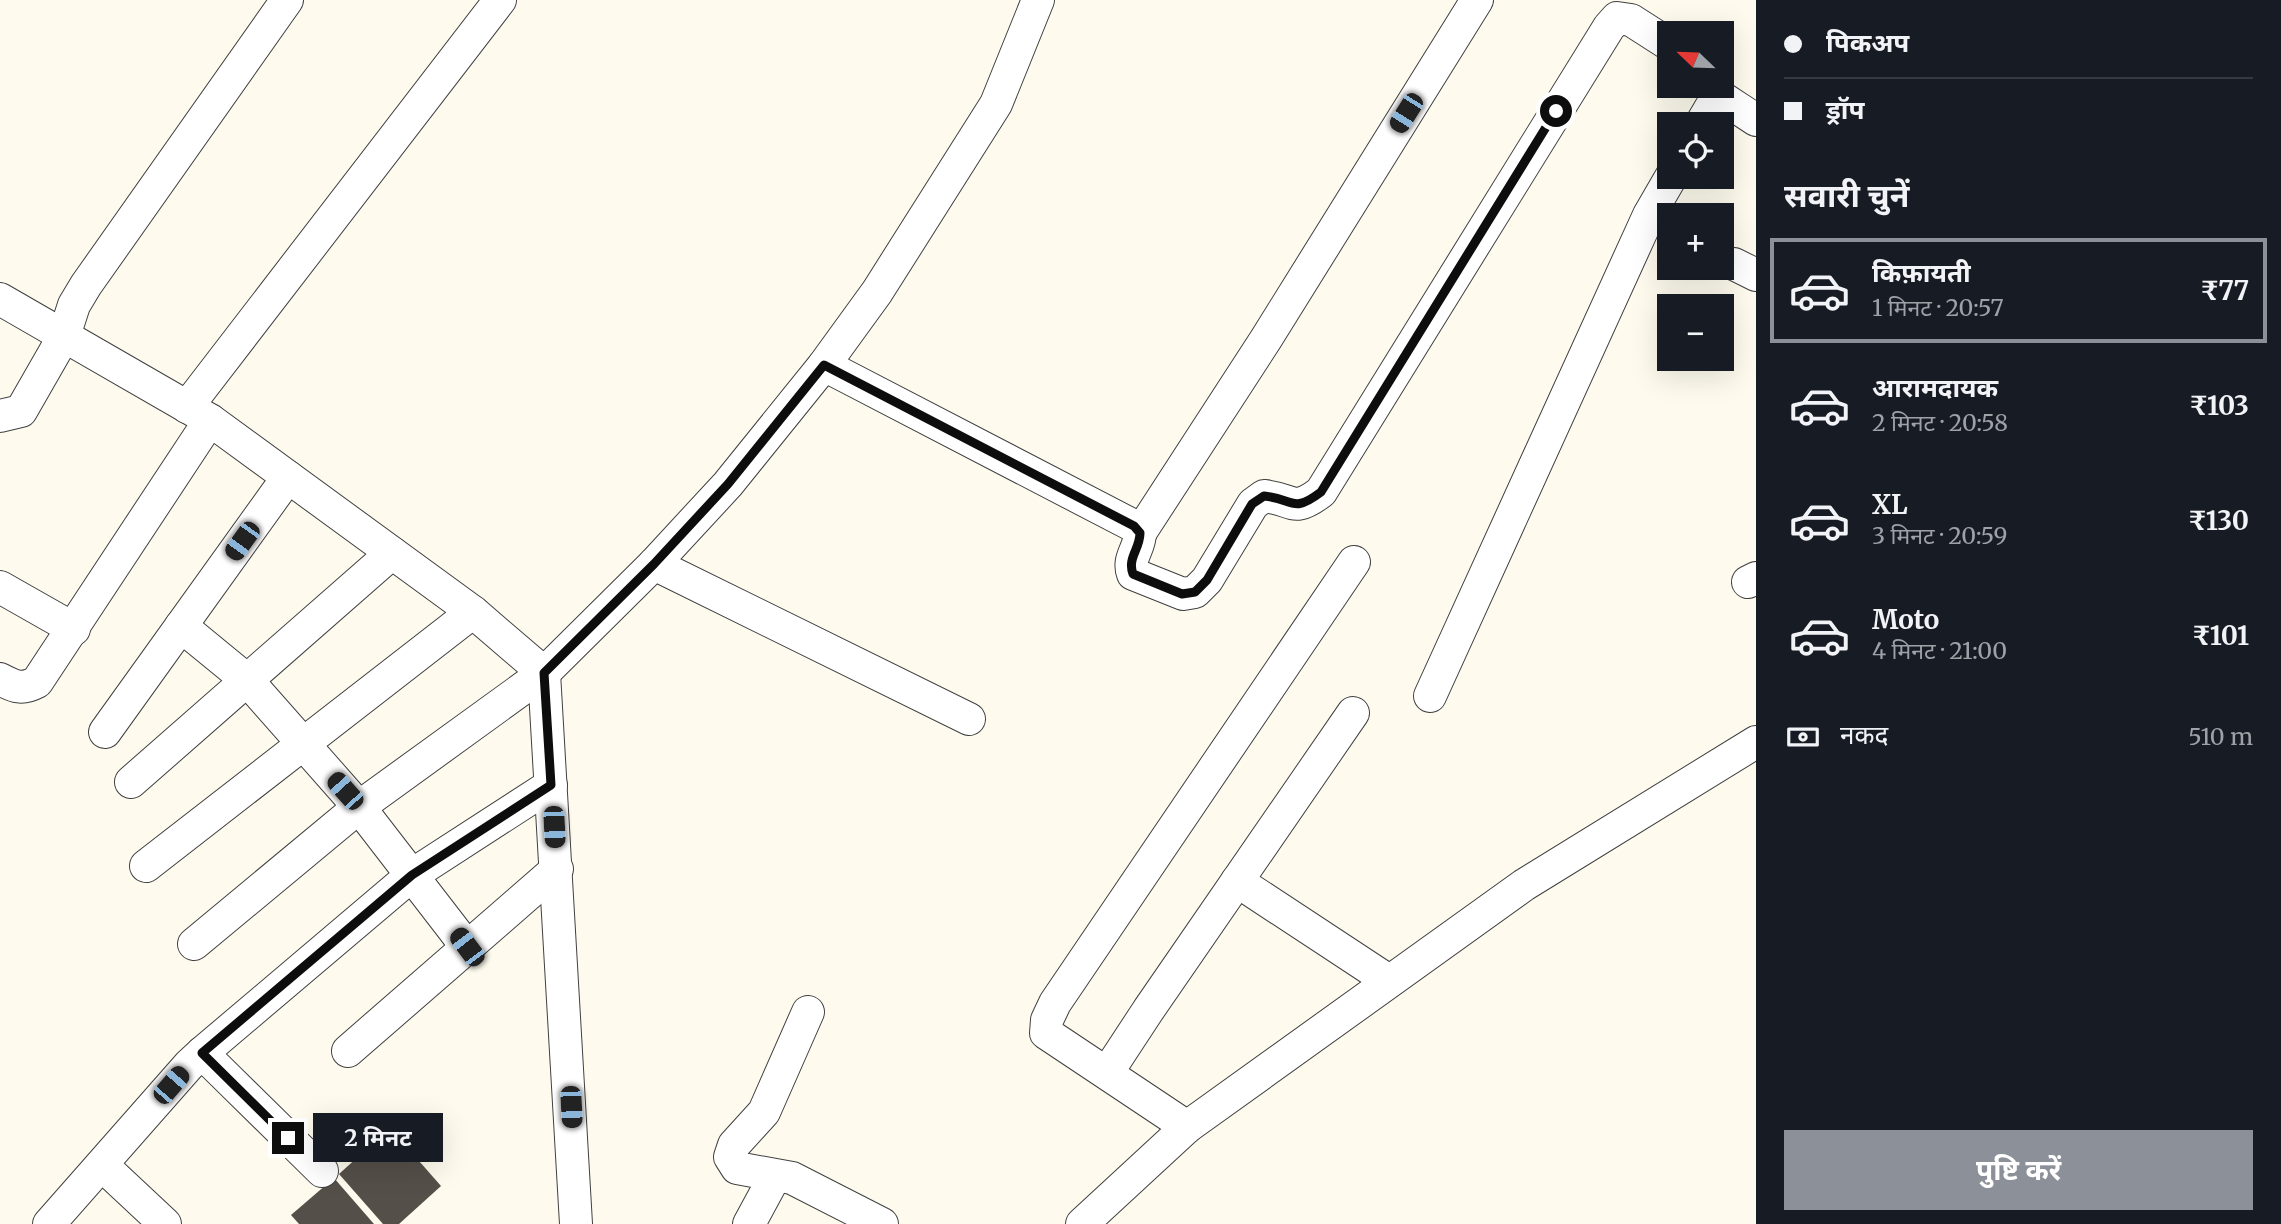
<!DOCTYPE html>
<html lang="hi">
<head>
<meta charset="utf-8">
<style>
	body { margin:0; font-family:Merriweather,"Noto Sans Devanagari",serif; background:#20242c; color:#f1f3f6; height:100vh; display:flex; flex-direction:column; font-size:26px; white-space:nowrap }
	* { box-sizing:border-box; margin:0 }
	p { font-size:23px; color:#9ea1a6 }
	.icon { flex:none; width:38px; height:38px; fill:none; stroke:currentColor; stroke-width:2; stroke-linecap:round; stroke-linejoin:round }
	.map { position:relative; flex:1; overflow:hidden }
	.side { display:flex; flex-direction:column; background:#171b24; width:525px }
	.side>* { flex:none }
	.top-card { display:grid; align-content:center; height:154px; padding:0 28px; background:#171b24 }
	.needle { width:46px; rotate:293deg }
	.controls { position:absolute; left:1657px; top:21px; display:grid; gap:14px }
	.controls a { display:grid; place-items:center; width:77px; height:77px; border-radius:0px; background:#171b24; box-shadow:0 7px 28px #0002; font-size:35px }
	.end { position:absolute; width:32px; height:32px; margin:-16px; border:9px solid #0d0d0d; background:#fff; box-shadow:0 0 0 4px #fff }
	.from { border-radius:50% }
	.bubble { position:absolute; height:49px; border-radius:0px; background:#171b24; box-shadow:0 7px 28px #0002; font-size:23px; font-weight:700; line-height:49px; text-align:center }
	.car { position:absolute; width:21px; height:42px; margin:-21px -10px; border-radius:9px; box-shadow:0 0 5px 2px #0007; background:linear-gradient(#222 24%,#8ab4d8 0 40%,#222 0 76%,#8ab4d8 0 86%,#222 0) }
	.top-card b { display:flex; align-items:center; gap:24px; height:66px; font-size:26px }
	.top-card b+b { border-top:2px solid #363941 }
	.top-card i { width:18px; height:18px; background:#f1f3f6 }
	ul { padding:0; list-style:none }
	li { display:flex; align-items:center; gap:21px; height:105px; margin:0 14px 10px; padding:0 14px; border:4px solid transparent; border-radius:0px }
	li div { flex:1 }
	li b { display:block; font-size:26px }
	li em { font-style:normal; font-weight:700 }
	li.on { border-color:#8c9099 }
	li>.icon { width:63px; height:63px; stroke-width:1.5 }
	h2 { padding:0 28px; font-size:32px; line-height:84px }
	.pay { display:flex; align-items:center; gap:18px; height:77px; padding:0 28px; font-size:26px }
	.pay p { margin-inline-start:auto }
	.action { display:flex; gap:14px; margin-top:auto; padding:14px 28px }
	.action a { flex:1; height:80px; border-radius:0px; background:#8c9099; color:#fff; font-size:28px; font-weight:700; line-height:80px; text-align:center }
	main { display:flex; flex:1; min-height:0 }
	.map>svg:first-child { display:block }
	.building { fill:#554f4a }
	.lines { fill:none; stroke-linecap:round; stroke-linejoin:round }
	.street-casing { stroke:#404040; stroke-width:34 }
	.street { stroke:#fff; stroke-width:32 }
	.route { stroke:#0d0d0d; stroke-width:9 }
</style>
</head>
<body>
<main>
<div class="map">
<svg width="1756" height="1224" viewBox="0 0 1756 1224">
	<rect width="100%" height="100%" fill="#fefbee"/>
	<g class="building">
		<polygon points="390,1128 441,1186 399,1224 383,1224 339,1174"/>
		<polygon points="334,1178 374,1224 299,1224 291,1215"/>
	</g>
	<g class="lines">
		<g class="street-casing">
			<g id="street">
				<polyline points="1710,86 1718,95 1756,120"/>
				<polyline points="1701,124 1718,95"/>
				<polyline points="1734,264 1756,275"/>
				<polyline points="0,299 210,420 473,612 544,673 576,1224"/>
				<path d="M824 365 1134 526 1140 533C1140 549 1127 558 1133 574L1183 594 1195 592 1207 580 1253 504 1264 496C1294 499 1292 514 1321 492L1609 27 1617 18 1631 20 1670 45"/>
				<polyline points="187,407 500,0"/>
				<polyline points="0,416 21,411 64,336 74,305 86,285 287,0"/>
				<polyline points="1140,533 1266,339 1477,0"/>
				<polyline points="654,564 969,719"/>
				<polyline points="1748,582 1756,578"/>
				<polyline points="0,587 74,629"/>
				<polyline points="181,626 247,680 359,807 467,947"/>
				<path d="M0 679C15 687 22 690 37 682L210 420"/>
				<polyline points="1430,696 1649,215 1671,177"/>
				<polyline points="105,732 288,477"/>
				<polyline points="131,782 392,553"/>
				<polyline points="146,866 473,612"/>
				<polyline points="1237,881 1389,981"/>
				<polyline points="194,944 359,807 544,673 654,564 728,484 824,365 877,292 996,104 1038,0"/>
				<polyline points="808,1012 764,1112 734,1145 730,1157 737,1168 792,1178 882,1224"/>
				<polyline points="348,1051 557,869"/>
				<polyline points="202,1053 322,1171"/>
				<polyline points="1107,1073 1149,1009 1353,713"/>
				<polyline points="1187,1127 1046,1033 1047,1020 1055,1003 1354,562"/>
				<polyline points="102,1165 165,1224"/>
				<polyline points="49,1224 189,1065 202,1053 412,875 551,785"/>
				<polyline points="749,1224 775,1176"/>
				<polyline points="1082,1224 1187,1127 1524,885 1756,742"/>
			</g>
		</g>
		<use href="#street" class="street"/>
	</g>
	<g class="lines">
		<path class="route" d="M288 1138 202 1053 412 875 551 785 544 673 654 564 728 484 824 365 1134 526 1140 533C1140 549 1127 558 1133 574L1182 594 1195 592 1207 580 1252 504 1264 496C1294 499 1292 514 1321 492L1556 111"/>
	</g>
</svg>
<div class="controls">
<a><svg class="needle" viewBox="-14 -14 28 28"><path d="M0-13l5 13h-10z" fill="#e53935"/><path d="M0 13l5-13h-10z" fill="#9ea1a6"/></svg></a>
<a><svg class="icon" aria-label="locate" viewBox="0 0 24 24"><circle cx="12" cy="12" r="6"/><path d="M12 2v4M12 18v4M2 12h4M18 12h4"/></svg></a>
<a>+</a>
<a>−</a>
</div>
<i class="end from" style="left:1556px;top:111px"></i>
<i class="end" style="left:288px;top:1138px"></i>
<div class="bubble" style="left:313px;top:1113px;width:130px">2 मिनट</div>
<i class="car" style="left:1406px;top:113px;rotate:212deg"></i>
<i class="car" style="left:242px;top:541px;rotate:216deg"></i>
<i class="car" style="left:345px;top:791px;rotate:318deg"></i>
<i class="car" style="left:554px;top:827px;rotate:177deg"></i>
<i class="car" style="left:467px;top:947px;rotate:323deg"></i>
<i class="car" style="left:171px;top:1085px;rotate:41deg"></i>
<i class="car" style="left:571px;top:1107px;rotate:177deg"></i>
</div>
<section class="side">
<div class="top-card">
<b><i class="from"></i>पिकअप</b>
<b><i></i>ड्रॉप</b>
</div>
<h2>सवारी चुनें</h2>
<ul>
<li class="on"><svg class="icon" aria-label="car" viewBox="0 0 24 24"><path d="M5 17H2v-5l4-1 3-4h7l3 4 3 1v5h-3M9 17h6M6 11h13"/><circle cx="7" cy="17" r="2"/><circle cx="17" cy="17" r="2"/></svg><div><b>किफ़ायती</b><p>1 मिनट · 20:57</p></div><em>₹77</em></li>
<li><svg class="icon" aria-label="car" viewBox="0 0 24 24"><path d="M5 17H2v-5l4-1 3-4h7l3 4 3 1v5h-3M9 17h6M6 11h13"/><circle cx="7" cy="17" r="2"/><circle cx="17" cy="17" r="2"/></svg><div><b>आरामदायक</b><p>2 मिनट · 20:58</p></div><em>₹103</em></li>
<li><svg class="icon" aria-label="car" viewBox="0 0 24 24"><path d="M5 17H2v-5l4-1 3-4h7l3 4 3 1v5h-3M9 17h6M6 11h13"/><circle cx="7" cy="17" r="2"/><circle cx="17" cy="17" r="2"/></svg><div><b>XL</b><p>3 मिनट · 20:59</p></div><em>₹130</em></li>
<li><svg class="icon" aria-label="car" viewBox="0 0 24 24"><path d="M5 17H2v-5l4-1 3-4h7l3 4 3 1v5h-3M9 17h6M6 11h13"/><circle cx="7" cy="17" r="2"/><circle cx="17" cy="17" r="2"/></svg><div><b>Moto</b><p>4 मिनट · 21:00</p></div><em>₹101</em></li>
</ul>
<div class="pay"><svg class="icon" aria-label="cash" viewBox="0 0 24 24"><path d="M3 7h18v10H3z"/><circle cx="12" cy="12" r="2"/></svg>नकद<p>510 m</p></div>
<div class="action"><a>पुष्टि करें</a></div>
</section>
</main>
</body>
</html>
